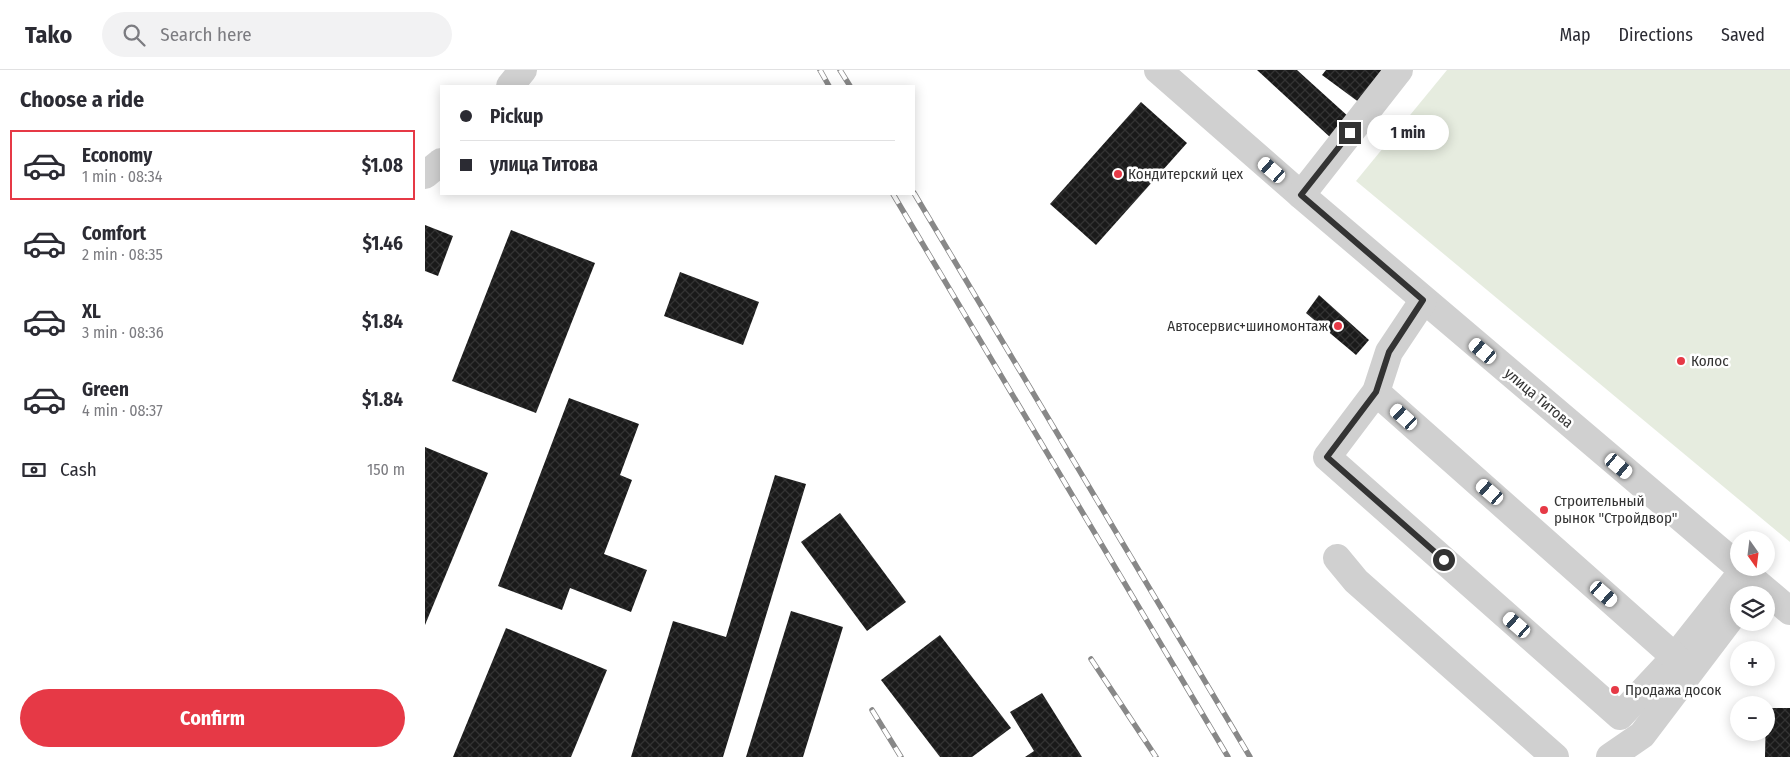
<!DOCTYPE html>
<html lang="en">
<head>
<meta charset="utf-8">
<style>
	body { margin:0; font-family:"Fira Sans Condensed",sans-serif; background:#f2f2f3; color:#2b2b33; height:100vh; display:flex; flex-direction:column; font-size:19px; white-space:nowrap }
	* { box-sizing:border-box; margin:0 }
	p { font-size:16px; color:#7c7c81 }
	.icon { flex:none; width:28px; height:28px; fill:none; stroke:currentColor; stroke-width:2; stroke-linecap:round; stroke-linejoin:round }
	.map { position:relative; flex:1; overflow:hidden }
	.sheet { display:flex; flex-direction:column; background:#fff; width:425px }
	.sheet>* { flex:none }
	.top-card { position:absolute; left:15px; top:15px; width:475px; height:110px; border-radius:0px; box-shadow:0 2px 12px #0003; display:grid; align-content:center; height:110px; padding:0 20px; background:#fff }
	.needle { width:32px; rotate:166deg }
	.controls { position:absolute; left:1305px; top:461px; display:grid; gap:10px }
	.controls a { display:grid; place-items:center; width:45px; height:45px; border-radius:50%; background:#fff; box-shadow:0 2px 12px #0003; font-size:25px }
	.end { position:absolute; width:22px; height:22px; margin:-11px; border:6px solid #333; background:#fff; box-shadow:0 0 0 2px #fff }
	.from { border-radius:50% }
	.bubble { position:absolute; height:35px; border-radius:18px; background:#fff; box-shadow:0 2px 12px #0003; font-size:16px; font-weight:700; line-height:35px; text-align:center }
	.car { position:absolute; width:15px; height:30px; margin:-15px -8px; border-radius:6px; box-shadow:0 0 4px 1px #0007; background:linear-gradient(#fff 24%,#345 0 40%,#fff 0 76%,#345 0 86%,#fff 0) }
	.top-card b { display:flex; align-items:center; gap:18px; height:48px; font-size:19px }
	.top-card b+b { border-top:1px solid #e1e1e2 }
	.top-card i { width:12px; height:12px; background:#2b2b33 }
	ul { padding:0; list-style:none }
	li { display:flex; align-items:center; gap:15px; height:70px; margin:0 10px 8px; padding:0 10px; border:2px solid transparent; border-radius:0px }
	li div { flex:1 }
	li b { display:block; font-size:19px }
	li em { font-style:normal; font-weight:700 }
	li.on { border-color:#e63946 }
	li>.icon { width:45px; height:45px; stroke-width:1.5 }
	h2 { padding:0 20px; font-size:22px; line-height:60px }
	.pay { display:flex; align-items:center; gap:12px; height:55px; padding:0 20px; font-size:19px }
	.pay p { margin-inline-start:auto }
	.button { display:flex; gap:10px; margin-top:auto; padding:10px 20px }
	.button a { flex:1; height:58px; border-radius:30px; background:#e63946; color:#fff; font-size:20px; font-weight:700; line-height:58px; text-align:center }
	header { display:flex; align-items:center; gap:30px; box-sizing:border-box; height:70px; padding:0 25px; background:#fff; border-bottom:1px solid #e1e1e2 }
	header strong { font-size:24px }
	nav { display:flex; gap:28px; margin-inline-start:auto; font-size:18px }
	.search { width:350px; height:45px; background:#f2f2f3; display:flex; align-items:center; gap:12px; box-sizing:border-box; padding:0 18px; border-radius:28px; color:#7c7c81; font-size:19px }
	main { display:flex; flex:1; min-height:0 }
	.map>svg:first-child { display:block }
	.park { fill:#e6ecdf }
	.building { fill:url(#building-cross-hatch) }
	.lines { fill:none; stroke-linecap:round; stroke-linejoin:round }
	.minor { stroke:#d0d0d0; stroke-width:28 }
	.rail-casing { stroke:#888; stroke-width:5.5 }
	.rail { stroke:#fff; stroke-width:4; stroke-dasharray:11; stroke-linecap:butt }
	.route { stroke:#333; stroke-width:6 }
	.poi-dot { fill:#e63946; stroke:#fff; stroke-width:2 }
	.labels { text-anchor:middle; stroke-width:5; stroke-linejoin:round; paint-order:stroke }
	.poi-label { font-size:15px; fill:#333; stroke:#fff; text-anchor:start }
	.street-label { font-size:15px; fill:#333; stroke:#fff }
</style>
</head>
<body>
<header>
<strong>Tako</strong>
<div class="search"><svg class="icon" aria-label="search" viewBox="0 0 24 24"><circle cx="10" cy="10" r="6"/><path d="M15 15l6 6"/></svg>Search here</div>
<nav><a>Map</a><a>Directions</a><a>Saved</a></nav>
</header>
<main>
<section class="sheet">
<h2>Choose a ride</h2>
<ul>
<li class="on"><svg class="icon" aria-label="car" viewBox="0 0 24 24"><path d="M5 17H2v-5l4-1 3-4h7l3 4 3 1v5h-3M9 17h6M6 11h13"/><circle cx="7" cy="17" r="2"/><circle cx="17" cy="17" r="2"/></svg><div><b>Economy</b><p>1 min · 08:34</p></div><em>$1.08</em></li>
<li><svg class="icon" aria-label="car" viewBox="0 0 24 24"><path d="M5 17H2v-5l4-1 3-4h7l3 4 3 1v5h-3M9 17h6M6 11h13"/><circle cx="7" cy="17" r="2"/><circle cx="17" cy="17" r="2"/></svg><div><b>Comfort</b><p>2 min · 08:35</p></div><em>$1.46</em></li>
<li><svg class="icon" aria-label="car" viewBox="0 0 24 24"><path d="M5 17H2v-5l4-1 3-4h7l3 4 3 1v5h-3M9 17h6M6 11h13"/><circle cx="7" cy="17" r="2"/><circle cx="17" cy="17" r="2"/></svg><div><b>XL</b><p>3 min · 08:36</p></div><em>$1.84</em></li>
<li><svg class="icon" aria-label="car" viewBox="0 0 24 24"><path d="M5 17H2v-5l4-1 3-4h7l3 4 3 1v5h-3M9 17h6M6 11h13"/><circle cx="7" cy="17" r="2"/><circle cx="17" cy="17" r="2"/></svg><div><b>Green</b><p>4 min · 08:37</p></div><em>$1.84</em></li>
</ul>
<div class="pay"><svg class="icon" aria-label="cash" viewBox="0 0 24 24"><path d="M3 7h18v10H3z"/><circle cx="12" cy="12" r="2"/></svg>Cash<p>150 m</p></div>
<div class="button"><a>Confirm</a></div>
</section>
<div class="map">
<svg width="1365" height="687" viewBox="0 0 1365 687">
	<defs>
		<pattern id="building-cross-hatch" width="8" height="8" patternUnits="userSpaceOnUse" patternTransform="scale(1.25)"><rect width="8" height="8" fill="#1a1a1a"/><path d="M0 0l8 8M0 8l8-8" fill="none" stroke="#333"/></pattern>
	</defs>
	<rect width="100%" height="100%" fill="#fff"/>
	<polygon class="park" points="1022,0 1365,0 1365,472 931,111"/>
	<g class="building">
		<polygon points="832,0 872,0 925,48 906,68"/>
		<polygon points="901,0 959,0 935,33 897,5"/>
		<polygon points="716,32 762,73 671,175 625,134"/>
		<polygon points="0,155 28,166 13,206 0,201"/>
		<polygon points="86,160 170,193 111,343 27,311"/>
		<polygon points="255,202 334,232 318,275 239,246"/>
		<polygon points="894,225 944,270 931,285 881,243"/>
		<polygon points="144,328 214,354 195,405 207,410 179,484 222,500 206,542 145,518 137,540 73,516"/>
		<polygon points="0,377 63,403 0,555"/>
		<polygon points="350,405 381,414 298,687 206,687 248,551 301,567"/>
		<polygon points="415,443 481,532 442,561 376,472"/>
		<polygon points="366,541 418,557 378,687 321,687"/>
		<polygon points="81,558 182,600 146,687 28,687"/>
		<polygon points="515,565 586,658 547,687 515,687 456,610"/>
		<polygon points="617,623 657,687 600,687 609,681 585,642"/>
		<polygon points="1341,638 1365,638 1365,687 1340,687"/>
	</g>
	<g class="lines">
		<g class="minor">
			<polyline points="733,0 876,125"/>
			<polyline points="974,0 876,125 1314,497"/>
			<polyline points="85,16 98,0"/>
			<polyline points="0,105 16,92"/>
			<polyline points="998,231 964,282 951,322 902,387 1195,646 1250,587 1318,501"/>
			<polyline points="951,322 1250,587"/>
			<polyline points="912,488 931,511 1130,687"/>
			<polyline points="1314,498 1365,541"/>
			<polyline points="1185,687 1217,665 1314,537"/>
		</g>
		<g class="rail-casing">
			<g id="rail">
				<polyline points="395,0 404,16"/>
				<polyline points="415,0 425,16"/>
				<polyline points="489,123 825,687"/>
				<polyline points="468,124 803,687"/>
				<polyline points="666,589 731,687"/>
				<polyline points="447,640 476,687"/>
			</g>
		</g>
		<use href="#rail" class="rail"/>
	</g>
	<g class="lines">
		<polyline class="route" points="925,63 876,125 998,230 964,282 951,322 902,387 1019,490"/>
	</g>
	<g class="poi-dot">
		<circle cx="693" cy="104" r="5"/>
		<circle cx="913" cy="256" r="5"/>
		<circle cx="1256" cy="291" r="5"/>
		<circle cx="1119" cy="440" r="5"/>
		<circle cx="1190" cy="620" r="5"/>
	</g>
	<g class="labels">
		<g class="poi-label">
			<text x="703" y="109">Кондитерский цех</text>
			<text x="903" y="261" text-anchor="end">Автосервис+шиномонтаж</text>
			<text x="1266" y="296">Колос</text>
			<text x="1129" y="436">Строительный<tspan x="1129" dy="17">рынок "Стройдвор"</tspan></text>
			<text x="1200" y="625">Продажа досок</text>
		</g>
		<g class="street-label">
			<text transform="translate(1114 328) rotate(40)" y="5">улица Титова</text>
		</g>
	</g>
</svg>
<div class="controls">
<a><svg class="needle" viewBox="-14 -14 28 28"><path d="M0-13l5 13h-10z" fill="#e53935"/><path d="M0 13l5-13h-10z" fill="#7c7c81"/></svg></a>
<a><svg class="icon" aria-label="layers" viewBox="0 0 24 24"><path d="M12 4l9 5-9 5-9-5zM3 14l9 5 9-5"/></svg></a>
<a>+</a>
<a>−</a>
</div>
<i class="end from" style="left:1019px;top:490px"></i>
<i class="end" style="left:925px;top:63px"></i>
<div class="bubble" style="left:942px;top:45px;width:82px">1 min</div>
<i class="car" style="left:847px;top:100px;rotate:311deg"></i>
<i class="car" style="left:1058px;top:281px;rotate:310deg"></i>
<i class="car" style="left:979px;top:347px;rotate:312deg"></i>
<i class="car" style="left:1194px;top:396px;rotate:130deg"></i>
<i class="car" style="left:1065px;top:422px;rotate:311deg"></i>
<i class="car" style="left:1179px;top:524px;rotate:131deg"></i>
<i class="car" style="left:1092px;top:555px;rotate:311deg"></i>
<div class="top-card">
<b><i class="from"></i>Pickup</b>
<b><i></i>улица Титова</b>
</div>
</div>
</main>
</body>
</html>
